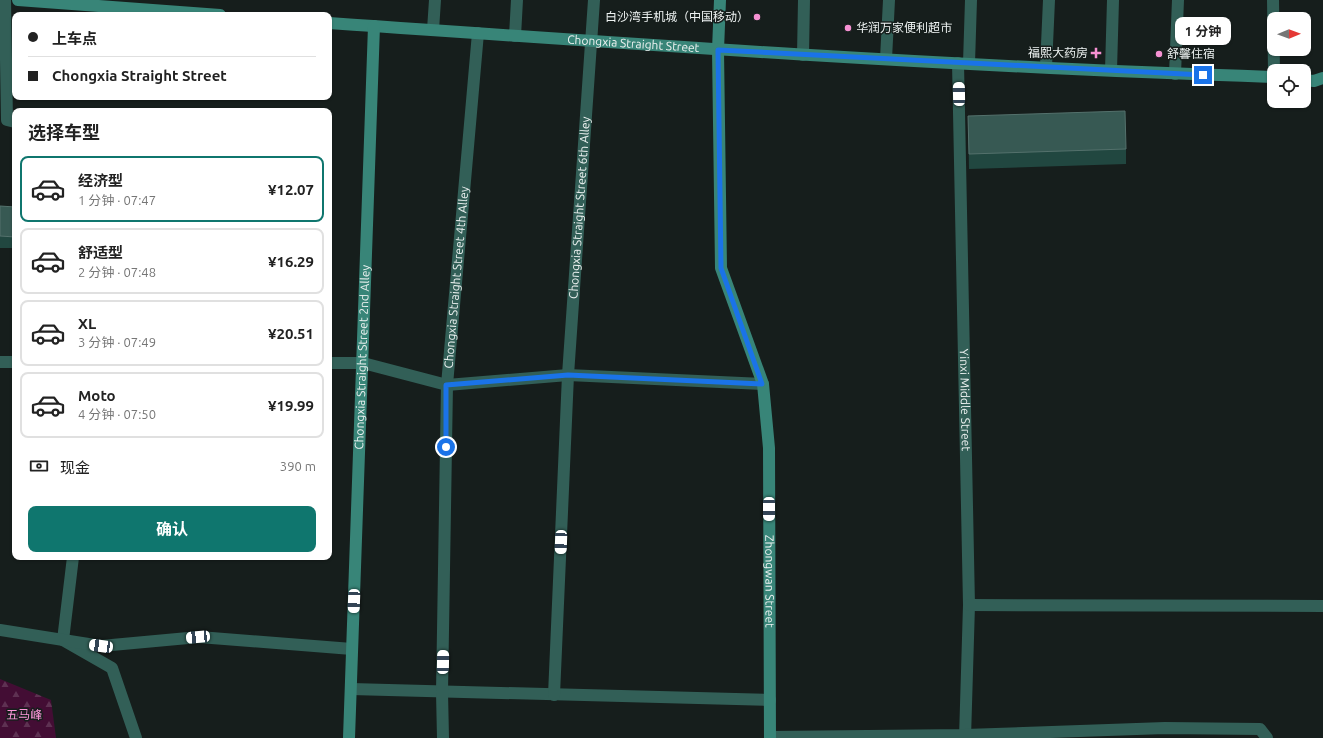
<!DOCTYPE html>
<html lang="zh">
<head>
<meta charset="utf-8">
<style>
	body { margin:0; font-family:Ubuntu,"Noto Sans SC",sans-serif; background:#f6f6f6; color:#222; height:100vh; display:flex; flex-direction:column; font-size:15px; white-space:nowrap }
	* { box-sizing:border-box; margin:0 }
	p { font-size:13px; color:#767676 }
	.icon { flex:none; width:22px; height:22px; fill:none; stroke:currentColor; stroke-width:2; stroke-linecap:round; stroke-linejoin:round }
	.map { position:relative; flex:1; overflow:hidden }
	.panel { position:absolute; left:12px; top:108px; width:320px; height:452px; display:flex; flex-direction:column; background:#fff; border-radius:8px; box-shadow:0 1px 3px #0004 }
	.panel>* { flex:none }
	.top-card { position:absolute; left:12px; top:12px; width:320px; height:88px; border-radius:8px; box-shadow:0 1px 3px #0004; display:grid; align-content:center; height:88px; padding:0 16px; background:#fff }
	.needle { width:26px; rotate:89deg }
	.controls { position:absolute; left:1267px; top:12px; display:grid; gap:8px }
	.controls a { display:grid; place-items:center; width:44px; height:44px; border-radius:8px; background:#fff; box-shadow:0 1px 3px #0004; font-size:20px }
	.end { position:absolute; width:18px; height:18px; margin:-9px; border:5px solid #1a73e8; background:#fff; box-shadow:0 0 0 2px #fff }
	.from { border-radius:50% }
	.bubble { position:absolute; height:28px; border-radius:8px; background:#fff; box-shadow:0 1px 3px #0004; font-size:13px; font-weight:700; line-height:28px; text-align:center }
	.car { position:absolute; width:12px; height:24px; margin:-12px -6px; border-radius:5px; box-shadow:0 0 3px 1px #0007; background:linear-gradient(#fff 24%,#345 0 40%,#fff 0 76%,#345 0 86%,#fff 0) }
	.top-card b { display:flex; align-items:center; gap:14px; height:38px; font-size:15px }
	.top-card b+b { border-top:1px solid #e0e0e0 }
	.top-card i { width:10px; height:10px; background:#222 }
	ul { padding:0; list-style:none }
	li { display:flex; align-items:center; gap:12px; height:66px; margin:0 8px 6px; padding:0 8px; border:2px solid #e0e0e0; border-radius:8px }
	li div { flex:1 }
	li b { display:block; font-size:15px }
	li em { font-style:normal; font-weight:700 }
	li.current { border-color:#0f766e }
	li>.icon { width:36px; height:36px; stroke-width:1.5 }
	h2 { padding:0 16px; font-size:18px; line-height:48px }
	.pay { display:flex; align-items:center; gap:10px; height:44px; padding:0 16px; font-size:15px }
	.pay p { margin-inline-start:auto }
	.action { display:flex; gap:8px; margin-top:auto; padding:8px 16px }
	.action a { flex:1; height:46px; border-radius:8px; background:#0f766e; color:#fff; font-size:16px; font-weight:700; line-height:46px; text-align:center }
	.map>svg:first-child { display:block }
	.forest { fill:url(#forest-firs) }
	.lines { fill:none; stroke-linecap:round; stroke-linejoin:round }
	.street { stroke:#325f57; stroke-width:12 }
	.secondary { stroke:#388578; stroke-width:12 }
	.wall { fill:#214740 }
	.building { fill:#375953; stroke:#54716c }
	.route { stroke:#1a73e8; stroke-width:5 }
	.poi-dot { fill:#f591d2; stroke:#161e1c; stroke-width:1.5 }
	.labels { text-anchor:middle; stroke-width:3; stroke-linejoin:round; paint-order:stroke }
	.poi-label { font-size:12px; fill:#edf2f1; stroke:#161e1c; text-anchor:end }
	.street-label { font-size:12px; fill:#edf2f1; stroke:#161e1c }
	.park-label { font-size:12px; fill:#fd97da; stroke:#161e1c }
</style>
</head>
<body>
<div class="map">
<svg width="1323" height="738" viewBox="0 0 1323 738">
	<defs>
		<pattern id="forest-firs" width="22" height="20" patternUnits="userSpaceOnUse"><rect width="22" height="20" fill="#430d34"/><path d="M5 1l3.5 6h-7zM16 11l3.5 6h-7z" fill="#5e3152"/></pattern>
	</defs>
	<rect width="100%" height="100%" fill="#161e1c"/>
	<polygon class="forest" points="0,679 51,700 56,738 0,738"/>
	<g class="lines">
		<g class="street">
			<polyline points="5,0 7,120 15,122"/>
			<polyline points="1273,0 1274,71"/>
			<polyline points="433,30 435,0"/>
			<polyline points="515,36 517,0"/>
			<polyline points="803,55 804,0"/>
			<polyline points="886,59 889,0"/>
			<path id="s1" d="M958 63 969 605 965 738"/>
			<polyline points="969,63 971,0"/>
			<polyline points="1046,67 1049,0"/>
			<polyline points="1111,70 1113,0"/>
			<polyline points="1175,74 1178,0"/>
			<polyline points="0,362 15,362"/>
			<polyline points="329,363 363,363 447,385 568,375 763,384"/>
			<polyline points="73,557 63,640 112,668 136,738"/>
			<polyline points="969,605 1323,606"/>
			<polyline points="0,630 101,646 199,637 352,649"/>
			<polyline points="351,689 770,700"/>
			<path id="s2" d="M554 695 568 375 594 0"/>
			<polyline points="770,737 965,735 1165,728 1260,729 1267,738"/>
			<path id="s3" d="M443 738 442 692 447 385 478 33"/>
		</g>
		<g class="secondary">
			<polyline points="18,0 220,15"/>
			<path id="s4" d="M720 0 718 50 721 268 763 384 769 448 770 738"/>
			<path id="s5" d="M329 23C644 45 959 67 1274 77"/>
			<polyline points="1304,80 1314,81 1323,78"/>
			<path id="s6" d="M349 738 374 26"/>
		</g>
	</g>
	<g class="wall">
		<polygon points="968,116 1126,149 1126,164 969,169"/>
		<polygon points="0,206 15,207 15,248 0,248"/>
	</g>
	<g class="building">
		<polygon points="1125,111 1126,149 969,154 968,116"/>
		<polygon points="0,206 15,207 15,237 0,236"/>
	</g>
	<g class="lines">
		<polyline class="route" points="446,447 446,385 568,375 762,384 721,268 718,50 1203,75"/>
	</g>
	<g class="poi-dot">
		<circle cx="757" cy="17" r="4"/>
		<circle cx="848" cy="28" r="4"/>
		<path d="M1094 47h4v4h4v4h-4v4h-4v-4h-4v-4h4z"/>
		<circle cx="1159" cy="54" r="4"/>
	</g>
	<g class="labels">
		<g class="poi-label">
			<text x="749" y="21">白沙湾手机城（中国移动）</text>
			<text x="856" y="32" text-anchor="start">华润万家便利超市</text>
			<text x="1088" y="57">福熙大药房</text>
			<text x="1167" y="58" text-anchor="start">舒馨住宿</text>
		</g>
		<g class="street-label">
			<text dy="4" stroke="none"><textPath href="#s5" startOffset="305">Chongxia Straight Street</textPath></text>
			<text dy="4" stroke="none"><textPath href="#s2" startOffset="488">Chongxia Straight Street 6th Alley</textPath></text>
			<text dy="4" stroke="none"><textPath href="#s3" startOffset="461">Chongxia Straight Street 4th Alley</textPath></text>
			<text dy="4" stroke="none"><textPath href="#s6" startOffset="381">Chongxia Straight Street 2nd Alley</textPath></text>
			<text dy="4" stroke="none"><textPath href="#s1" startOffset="337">Yinxi Middle Street</textPath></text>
			<text dy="4" stroke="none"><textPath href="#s4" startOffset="589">Zhongwan Street</textPath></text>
		</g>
		<g class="park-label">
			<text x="24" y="719">五马峰</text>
		</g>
	</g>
</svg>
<div class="controls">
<a><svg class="needle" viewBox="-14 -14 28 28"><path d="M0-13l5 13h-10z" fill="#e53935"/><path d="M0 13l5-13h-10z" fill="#767676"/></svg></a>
<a><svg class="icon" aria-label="locate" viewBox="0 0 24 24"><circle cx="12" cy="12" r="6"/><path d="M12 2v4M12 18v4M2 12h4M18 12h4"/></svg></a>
</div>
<i class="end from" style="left:446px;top:447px"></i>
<i class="end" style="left:1203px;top:75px"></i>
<div class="bubble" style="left:1175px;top:17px;width:56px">1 分钟</div>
<i class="car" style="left:959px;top:94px;rotate:359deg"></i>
<i class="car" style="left:769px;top:509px;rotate:180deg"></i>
<i class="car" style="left:561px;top:542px;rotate:182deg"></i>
<i class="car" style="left:354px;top:601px;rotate:182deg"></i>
<i class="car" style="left:198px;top:637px;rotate:265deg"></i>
<i class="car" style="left:101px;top:646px;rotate:278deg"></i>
<i class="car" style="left:443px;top:662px;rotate:1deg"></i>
<div class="top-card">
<b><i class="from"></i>上车点</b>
<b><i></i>Chongxia Straight Street</b>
</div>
<section class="panel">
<h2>选择车型</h2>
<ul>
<li class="current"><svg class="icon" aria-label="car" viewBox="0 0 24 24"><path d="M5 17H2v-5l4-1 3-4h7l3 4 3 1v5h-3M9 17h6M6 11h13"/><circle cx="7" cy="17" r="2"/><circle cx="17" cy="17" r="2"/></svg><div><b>经济型</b><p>1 分钟 · 07:47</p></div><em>¥12.07</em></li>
<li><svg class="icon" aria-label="car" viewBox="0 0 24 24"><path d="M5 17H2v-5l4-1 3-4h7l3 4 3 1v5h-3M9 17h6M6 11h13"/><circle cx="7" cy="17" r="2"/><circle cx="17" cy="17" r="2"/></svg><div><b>舒适型</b><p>2 分钟 · 07:48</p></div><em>¥16.29</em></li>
<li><svg class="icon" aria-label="car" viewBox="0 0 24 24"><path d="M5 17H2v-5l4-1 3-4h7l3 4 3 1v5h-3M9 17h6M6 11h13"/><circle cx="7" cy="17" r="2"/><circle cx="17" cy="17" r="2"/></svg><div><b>XL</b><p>3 分钟 · 07:49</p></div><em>¥20.51</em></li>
<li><svg class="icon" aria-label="car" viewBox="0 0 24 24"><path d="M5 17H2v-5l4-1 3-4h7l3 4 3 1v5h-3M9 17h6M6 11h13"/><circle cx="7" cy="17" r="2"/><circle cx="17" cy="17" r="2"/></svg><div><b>Moto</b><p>4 分钟 · 07:50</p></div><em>¥19.99</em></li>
</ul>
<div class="pay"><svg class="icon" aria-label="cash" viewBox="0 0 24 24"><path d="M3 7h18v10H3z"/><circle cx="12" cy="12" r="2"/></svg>现金<p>390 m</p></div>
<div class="action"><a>确认</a></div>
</section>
</div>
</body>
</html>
